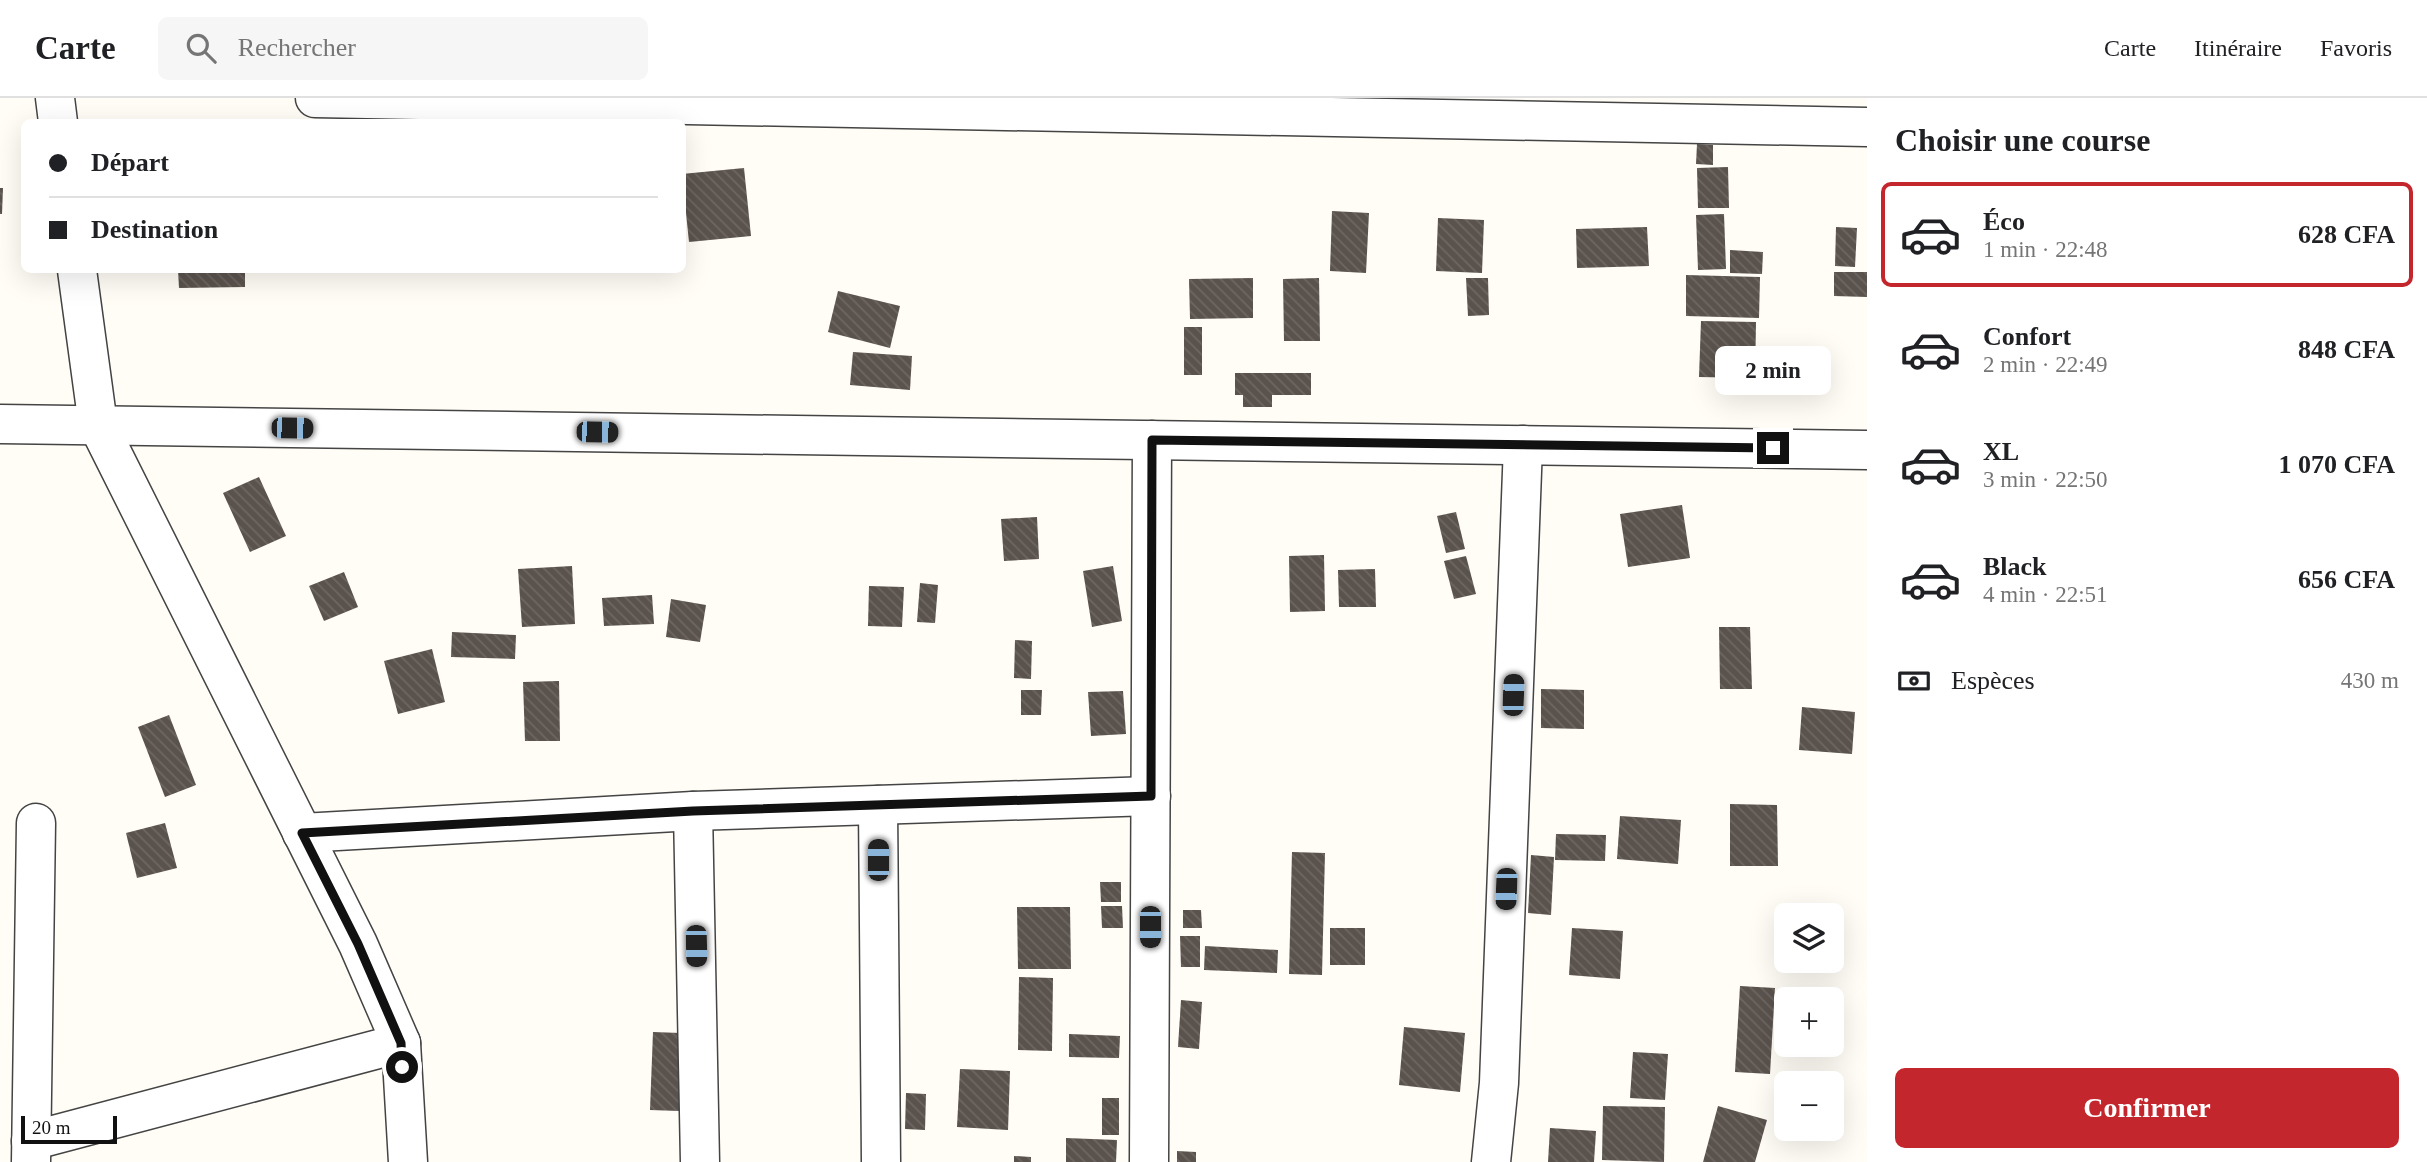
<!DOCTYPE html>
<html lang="fr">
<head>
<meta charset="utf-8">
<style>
	body { margin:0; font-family:"Times New Roman",serif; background:#f6f6f6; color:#202124; height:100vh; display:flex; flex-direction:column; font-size:26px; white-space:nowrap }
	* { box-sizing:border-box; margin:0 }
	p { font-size:23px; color:#757577 }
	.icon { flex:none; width:38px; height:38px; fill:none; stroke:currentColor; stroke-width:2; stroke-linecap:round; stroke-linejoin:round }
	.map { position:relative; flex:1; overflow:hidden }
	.sheet { display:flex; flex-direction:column; background:#fff; width:560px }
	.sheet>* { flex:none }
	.guide { position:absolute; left:21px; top:21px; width:665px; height:154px; border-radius:10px; box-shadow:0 7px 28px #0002; display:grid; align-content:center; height:154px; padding:0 28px; background:#fff }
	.fabs { position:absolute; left:1774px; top:805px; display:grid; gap:14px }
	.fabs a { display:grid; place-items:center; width:70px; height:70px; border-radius:10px; background:#fff; box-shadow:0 7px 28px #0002; font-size:35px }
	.scale { position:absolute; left:21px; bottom:18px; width:96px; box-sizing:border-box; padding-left:7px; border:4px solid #111; border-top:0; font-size:19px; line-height:24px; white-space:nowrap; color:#111; -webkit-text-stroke:5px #fff; paint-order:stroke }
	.end { position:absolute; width:32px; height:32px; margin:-16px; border:9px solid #111; background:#fff; box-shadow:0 0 0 4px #fff }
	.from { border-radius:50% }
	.bubble { position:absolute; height:49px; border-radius:10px; background:#fff; box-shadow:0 7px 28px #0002; font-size:23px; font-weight:700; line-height:49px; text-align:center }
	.car { position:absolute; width:21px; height:42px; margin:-21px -10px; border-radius:9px; box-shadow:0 0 5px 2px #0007; background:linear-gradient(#222 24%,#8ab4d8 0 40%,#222 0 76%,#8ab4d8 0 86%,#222 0) }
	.guide b { display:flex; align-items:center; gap:24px; height:66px; font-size:26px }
	.guide b+b { border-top:2px solid #e0e0e0 }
	.guide i { width:18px; height:18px; background:#202124 }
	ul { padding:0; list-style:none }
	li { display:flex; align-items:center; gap:21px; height:105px; margin:0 14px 10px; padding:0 14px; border:4px solid transparent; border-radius:10px }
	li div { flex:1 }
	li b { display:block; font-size:26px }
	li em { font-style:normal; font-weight:700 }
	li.current { border-color:#c4262e }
	li>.icon { width:63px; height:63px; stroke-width:1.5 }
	h2 { padding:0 28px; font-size:32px; line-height:84px }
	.pay { display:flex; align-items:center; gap:18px; height:77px; padding:0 28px; font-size:26px }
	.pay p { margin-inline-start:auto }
	.action { display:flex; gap:14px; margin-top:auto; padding:14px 28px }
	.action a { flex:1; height:80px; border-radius:10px; background:#c4262e; color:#fff; font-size:28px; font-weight:700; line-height:80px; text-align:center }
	header { display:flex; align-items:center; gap:42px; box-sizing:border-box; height:98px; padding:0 35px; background:#fff; border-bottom:2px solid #e0e0e0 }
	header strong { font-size:33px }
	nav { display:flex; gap:38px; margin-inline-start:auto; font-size:24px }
	.search { width:490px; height:63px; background:#f6f6f6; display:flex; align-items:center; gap:18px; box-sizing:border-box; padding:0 24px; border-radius:10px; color:#757577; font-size:26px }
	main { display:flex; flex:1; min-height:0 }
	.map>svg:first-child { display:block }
	.building { fill:url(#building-back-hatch) }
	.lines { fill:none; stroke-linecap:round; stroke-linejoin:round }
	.minor-casing { stroke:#444; stroke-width:41 }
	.minor { stroke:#fff; stroke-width:38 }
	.route { stroke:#111; stroke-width:9 }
</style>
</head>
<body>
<header>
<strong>Carte</strong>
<div class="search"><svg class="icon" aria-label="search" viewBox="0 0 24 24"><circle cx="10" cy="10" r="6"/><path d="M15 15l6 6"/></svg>Rechercher</div>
<nav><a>Carte</a><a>Itinéraire</a><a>Favoris</a></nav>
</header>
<main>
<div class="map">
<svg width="1867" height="1064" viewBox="0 0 1867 1064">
	<defs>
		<pattern id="building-back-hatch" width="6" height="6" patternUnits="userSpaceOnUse" patternTransform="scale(1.75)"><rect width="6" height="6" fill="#5a524d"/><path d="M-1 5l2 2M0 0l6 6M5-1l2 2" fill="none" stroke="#6d6662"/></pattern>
	</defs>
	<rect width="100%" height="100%" fill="#fffdf5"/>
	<g class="building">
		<polygon points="1697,46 1713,47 1713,67 1696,66"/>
		<polygon points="1728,69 1729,110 1698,110 1697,70"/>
		<polygon points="744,70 751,138 689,144 682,76"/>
		<polygon points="0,90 3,90 2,116 0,116"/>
		<polygon points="1332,113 1369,115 1366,175 1330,173"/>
		<polygon points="1724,116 1726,171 1698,172 1696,117"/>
		<polygon points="1438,120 1484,122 1482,175 1436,173"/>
		<polygon points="1647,129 1649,168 1577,170 1576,131"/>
		<polygon points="1836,129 1857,130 1855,169 1835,168"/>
		<polygon points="1730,152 1763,154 1762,176 1730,175"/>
		<polygon points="178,172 245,172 245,189 179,190"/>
		<polygon points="1834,174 1867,174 1867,199 1834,198"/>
		<polygon points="1686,177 1760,179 1759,220 1686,218"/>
		<polygon points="1253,180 1253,220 1190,221 1189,181"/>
		<polygon points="1319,180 1320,243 1284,243 1283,181"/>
		<polygon points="1466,180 1488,180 1489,217 1468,218"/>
		<polygon points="838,193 900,208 890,250 828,234"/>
		<polygon points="1701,223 1756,224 1755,280 1699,279"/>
		<rect x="1184" y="229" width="18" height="48"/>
		<polygon points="853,254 912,258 910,292 850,287"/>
		<polygon points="1235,275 1311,275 1311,297 1272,297 1272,309 1243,309 1243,297 1235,297"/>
		<polygon points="259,379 286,438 250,454 223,395"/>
		<polygon points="1682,407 1690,460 1628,469 1620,416"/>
		<polygon points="1456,414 1465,451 1446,455 1437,418"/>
		<polygon points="1037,419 1039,461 1004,463 1001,421"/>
		<polygon points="1324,457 1325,513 1290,514 1289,458"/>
		<polygon points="1466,458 1476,496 1454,501 1444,463"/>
		<polygon points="572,468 575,526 522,529 518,471"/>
		<polygon points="1113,468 1122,523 1092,529 1083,473"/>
		<polygon points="1375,471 1376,509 1339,509 1338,472"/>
		<polygon points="344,474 358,509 324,523 309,488"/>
		<polygon points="920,485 938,487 935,525 917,524"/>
		<polygon points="869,488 904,489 902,529 868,528"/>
		<polygon points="652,497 654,526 604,528 602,500"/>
		<polygon points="671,501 706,507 700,544 666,539"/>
		<polygon points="1719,529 1750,529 1752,591 1720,591"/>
		<polygon points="452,534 516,537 515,561 451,559"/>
		<polygon points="1015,542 1032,543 1031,581 1014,580"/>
		<polygon points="432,551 445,604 398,616 384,563"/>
		<polygon points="559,583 560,643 525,643 523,584"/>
		<polygon points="1541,591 1584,592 1584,631 1541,630"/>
		<polygon points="1021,592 1042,592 1041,617 1021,617"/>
		<polygon points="1123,593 1126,636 1091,638 1088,594"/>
		<polygon points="1802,609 1855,614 1852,656 1799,652"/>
		<polygon points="169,617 196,687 165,699 138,629"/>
		<polygon points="1730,706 1777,707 1778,768 1730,768"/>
		<polygon points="1620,718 1681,722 1678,766 1617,761"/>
		<polygon points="165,725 177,770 137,780 126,735"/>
		<polygon points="1556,736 1606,737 1605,763 1555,762"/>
		<polygon points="1292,754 1325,755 1322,877 1289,876"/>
		<polygon points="1531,757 1554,759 1551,817 1528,815"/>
		<polygon points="1100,784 1121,784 1121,804 1101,804"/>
		<polygon points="1101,808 1122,808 1123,830 1102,830"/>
		<polygon points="1017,809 1070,809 1071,871 1018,871"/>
		<polygon points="1183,812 1201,812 1202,830 1183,830"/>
		<rect x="1330" y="830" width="35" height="37"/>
		<polygon points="1572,830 1623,833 1620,881 1569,877"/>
		<polygon points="1180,838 1200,838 1200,869 1181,869"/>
		<polygon points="1205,848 1278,852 1277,875 1204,872"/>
		<polygon points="1019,879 1053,880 1052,953 1018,952"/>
		<polygon points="1740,888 1775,890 1770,976 1735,974"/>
		<polygon points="1181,902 1202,904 1199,951 1178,949"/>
		<polygon points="1404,929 1465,935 1460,994 1399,987"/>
		<polygon points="653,934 681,935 679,1013 650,1012"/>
		<polygon points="1069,936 1120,938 1119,960 1069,959"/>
		<polygon points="1633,954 1668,956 1665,1002 1630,1000"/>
		<polygon points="960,971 1010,973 1008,1032 957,1029"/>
		<polygon points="906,995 926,996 925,1032 905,1031"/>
		<rect x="1102" y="1000" width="17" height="37"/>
		<polygon points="1603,1008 1665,1009 1664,1064 1602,1062"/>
		<polygon points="1718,1008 1767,1022 1755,1064 1703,1064"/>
		<polygon points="1550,1030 1596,1033 1594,1064 1548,1064"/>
		<polygon points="1066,1040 1117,1042 1116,1064 1066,1064"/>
		<polygon points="1177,1053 1196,1054 1196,1064 1177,1064"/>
		<polygon points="1014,1058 1031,1059 1031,1064 1014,1064"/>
	</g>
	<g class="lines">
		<g class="minor-casing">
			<g id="minor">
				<polyline points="55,0 58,24"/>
				<polyline points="315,0 1867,29"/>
				<polyline points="77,172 98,327 358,846 401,945 408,1064"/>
				<polyline points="0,326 1867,352"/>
				<polyline points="878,707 881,1064"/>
				<polyline points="693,713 700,1064"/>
				<polyline points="302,735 693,713 1151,698"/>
				<polyline points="31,1043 401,945"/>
				<polyline points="31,1064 36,725"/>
				<polyline points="1149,1064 1152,342"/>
				<polyline points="1491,1064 1499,985 1523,347"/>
			</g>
		</g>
		<use href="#minor" class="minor"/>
	</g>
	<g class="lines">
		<polyline class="route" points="402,969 401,945 358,846 302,735 693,713 1151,698 1152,342 1773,350"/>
	</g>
</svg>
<div class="fabs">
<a><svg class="icon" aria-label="layers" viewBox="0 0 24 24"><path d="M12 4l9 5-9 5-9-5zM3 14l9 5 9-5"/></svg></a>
<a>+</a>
<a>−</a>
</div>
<div class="scale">20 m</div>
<i class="end from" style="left:402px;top:969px"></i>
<i class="end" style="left:1773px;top:350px"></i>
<div class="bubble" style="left:1715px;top:248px;width:116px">2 min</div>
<i class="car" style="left:292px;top:330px;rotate:91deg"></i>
<i class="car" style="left:597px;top:334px;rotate:91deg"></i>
<i class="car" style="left:1513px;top:597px;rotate:2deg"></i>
<i class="car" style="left:878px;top:762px;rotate:0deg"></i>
<i class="car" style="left:1506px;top:791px;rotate:182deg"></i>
<i class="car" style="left:1150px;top:829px;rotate:180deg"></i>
<i class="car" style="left:696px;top:848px;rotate:179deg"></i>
<div class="guide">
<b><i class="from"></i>Départ</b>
<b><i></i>Destination</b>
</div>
</div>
<section class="sheet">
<h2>Choisir une course</h2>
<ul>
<li class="current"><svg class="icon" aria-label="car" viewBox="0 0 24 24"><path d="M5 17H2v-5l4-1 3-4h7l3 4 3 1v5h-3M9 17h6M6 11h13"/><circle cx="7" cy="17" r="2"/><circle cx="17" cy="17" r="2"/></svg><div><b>Éco</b><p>1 min · 22:48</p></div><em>628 CFA</em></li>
<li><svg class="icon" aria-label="car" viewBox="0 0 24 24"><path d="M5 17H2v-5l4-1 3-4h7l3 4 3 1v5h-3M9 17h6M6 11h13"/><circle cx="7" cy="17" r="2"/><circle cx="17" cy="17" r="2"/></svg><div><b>Confort</b><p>2 min · 22:49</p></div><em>848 CFA</em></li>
<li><svg class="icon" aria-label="car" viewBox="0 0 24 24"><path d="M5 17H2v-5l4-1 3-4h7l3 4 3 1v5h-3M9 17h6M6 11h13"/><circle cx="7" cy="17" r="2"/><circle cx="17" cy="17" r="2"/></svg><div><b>XL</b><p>3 min · 22:50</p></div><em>1 070 CFA</em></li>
<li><svg class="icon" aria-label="car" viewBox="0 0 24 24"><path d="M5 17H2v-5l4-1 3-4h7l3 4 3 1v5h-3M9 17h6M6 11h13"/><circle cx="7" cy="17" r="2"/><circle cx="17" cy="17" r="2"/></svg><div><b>Black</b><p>4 min · 22:51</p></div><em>656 CFA</em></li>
</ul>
<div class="pay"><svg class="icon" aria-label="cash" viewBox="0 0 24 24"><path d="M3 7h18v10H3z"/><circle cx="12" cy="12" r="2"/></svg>Espèces<p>430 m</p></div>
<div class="action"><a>Confirmer</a></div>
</section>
</main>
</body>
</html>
